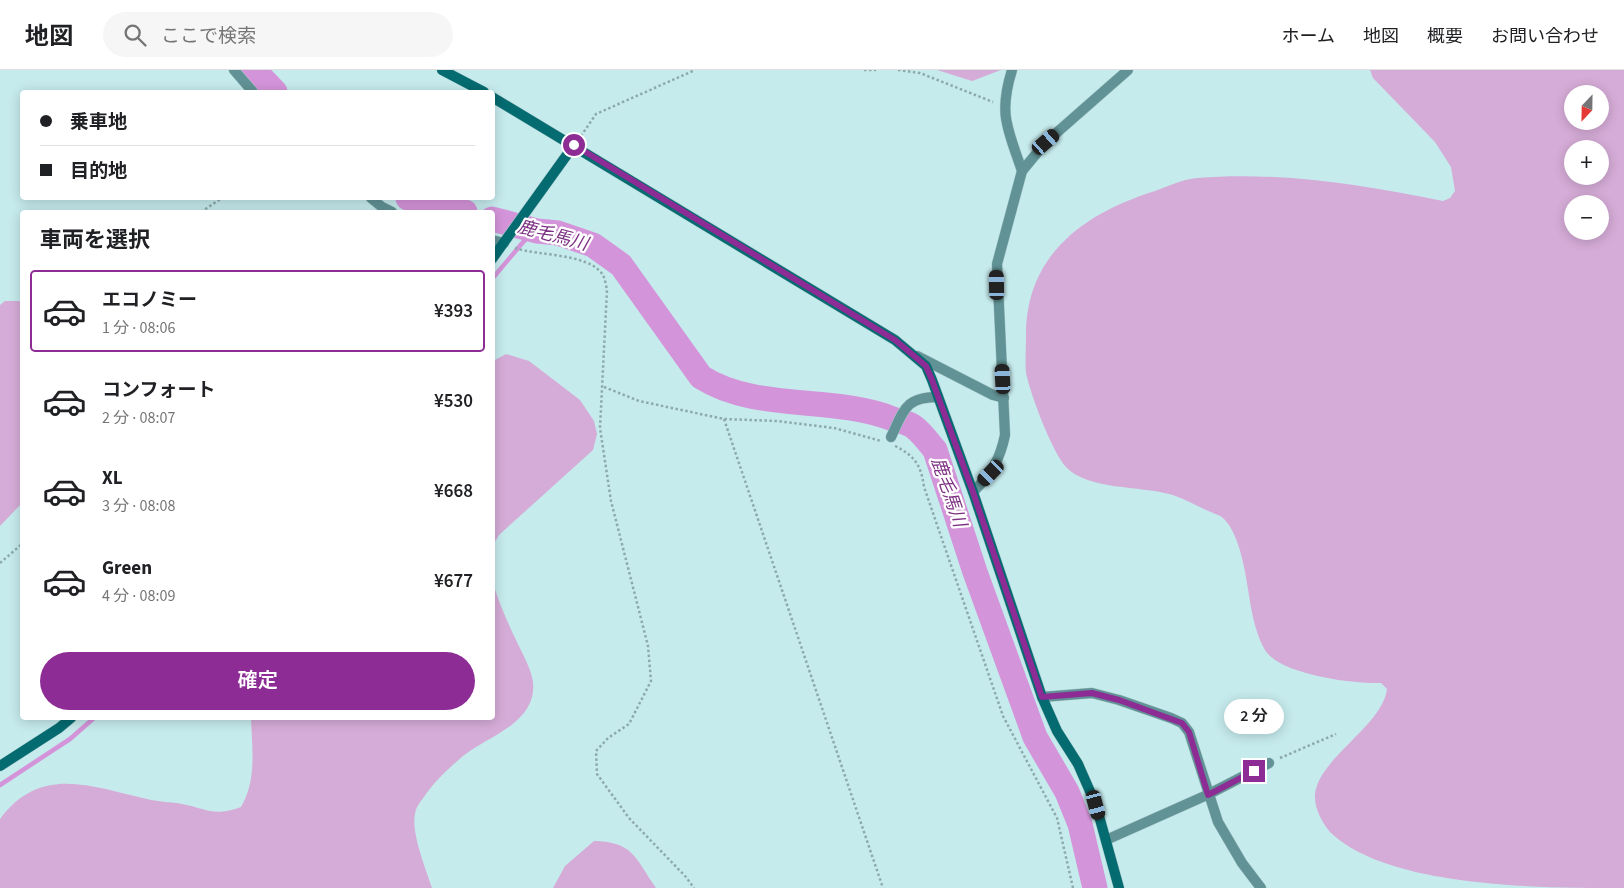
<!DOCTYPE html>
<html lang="ja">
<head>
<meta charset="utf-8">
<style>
	body { margin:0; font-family:"Source Sans 3","Noto Sans JP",sans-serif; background:#f6f6f6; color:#202124; height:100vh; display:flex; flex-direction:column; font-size:19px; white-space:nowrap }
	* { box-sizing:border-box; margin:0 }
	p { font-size:16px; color:#757577 }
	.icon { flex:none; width:28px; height:28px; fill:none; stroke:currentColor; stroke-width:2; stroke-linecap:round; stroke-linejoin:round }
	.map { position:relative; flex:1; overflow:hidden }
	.sheet { position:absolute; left:20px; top:140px; width:475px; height:510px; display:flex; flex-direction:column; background:#fff; border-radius:5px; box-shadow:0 2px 12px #0003 }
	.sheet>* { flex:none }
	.top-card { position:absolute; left:20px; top:20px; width:475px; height:110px; border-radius:5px; box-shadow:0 2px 12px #0003; display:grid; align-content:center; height:110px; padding:0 20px; background:#fff }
	.needle { width:32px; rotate:202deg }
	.fabs { position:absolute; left:1564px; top:15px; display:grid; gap:10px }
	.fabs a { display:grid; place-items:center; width:45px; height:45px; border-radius:50%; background:#fff; box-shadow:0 2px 12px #0003; font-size:25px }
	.end { position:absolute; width:22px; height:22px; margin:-11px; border:6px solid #8d2c95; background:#fff; box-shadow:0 0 0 2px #fff }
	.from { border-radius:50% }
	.bubble { position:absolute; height:35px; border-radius:18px; background:#fff; box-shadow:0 2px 12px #0003; font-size:16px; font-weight:600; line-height:35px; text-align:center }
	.car { position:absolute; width:15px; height:30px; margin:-15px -8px; border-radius:6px; box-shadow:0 0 4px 1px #0007; background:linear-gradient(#222 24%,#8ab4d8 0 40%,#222 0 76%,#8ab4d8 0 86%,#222 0) }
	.top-card b { display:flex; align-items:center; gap:18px; height:48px; font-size:19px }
	.top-card b+b { border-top:1px solid #e0e0e0 }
	.top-card i { width:12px; height:12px; background:#202124 }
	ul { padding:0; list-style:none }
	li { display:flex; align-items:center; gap:15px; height:82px; margin:0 10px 8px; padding:0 10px; border:2px solid transparent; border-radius:5px }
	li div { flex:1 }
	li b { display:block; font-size:19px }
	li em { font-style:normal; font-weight:600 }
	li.active { border-color:#8d2c95 }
	li>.icon { width:45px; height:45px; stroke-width:1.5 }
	h2 { padding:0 20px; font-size:22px; line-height:60px }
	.button { display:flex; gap:10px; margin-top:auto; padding:10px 20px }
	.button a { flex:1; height:58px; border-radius:30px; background:#8d2c95; color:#fff; font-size:20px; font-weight:600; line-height:58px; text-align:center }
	header { display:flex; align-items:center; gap:30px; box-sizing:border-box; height:70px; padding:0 25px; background:#fff; border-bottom:1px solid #e0e0e0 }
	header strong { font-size:24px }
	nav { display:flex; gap:28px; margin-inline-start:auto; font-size:18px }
	.search { width:350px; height:45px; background:#f6f6f6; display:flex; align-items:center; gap:12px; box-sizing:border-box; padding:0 18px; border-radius:28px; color:#757577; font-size:19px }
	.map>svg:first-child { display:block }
	.green { fill:#d5acd7; fill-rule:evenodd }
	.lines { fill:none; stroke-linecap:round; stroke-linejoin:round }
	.stream { stroke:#d494d9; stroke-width:4.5 }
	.river { stroke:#d494d9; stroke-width:25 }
	.street-casing { stroke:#a7c8ca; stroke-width:11 }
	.secondary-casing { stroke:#a7c8ca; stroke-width:11 }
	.path { stroke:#8daaab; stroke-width:2.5; stroke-dasharray:2.5 2.5; stroke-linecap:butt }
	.street { stroke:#619295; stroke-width:10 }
	.secondary { stroke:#046b70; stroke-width:10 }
	.route { stroke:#8d2c95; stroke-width:6 }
	.labels { text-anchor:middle; stroke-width:4.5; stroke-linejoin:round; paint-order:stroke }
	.water-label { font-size:18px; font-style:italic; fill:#7c3183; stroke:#fff }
</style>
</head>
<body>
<header>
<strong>地図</strong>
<div class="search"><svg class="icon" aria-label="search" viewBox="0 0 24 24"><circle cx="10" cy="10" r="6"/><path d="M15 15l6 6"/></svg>ここで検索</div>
<nav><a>ホーム</a><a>地図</a><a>概要</a><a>お問い合わせ</a></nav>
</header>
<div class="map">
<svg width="1624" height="818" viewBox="0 0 1624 818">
	<rect width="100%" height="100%" fill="#c6ebed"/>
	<g class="green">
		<polygon points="937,0 1001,0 972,11"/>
		<path d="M1370 0H1624V818C1541 818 1388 818 1330 762 1322 752 1314 738 1315 724 1319 688 1383 655 1387 619L1381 613C1355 614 1280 605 1265 580 1251 555 1250 525 1244 497 1241 482 1235 459 1223 448 1218 444 1209 442 1204 439 1193 434 1181 427 1169 424 1141 416 1087 420 1066 397 1052 382 1030 323 1026 303 1025 291 1026 277 1026 265 1026 184 1085 143 1155 121 1169 116 1183 109 1197 108 1278 101 1363 115 1443 131L1450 128 1455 121 1451 97 1435 72 1373 8ZM1572 24H1600V51H1572ZM1572 79H1600V106H1572ZM1572 134H1600V161H1572Z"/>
		<polygon points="5,231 22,231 22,433 0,456 0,235"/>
		<polygon points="506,284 529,291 580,330 594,351 597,364 593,380 499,465 493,475 493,291"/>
		<path d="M493 513C499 533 507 551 516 570 522 583 531 598 533 612 537 653 488 666 463 686 450 697 436 710 426 724 422 730 416 736 415 744 411 763 426 799 432 818H0V749C41 694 92 717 147 729 159 732 171 732 182 734 208 739 213 747 241 737 257 710 252 678 251 648H492Z"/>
		<path d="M594 771C634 772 635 788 656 818H553L565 796Z"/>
	</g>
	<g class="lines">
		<g class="stream">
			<polyline points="492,209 524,171 537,161"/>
			<polyline points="0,715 70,669 94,648"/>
		</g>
		<g class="river">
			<polyline points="254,0 275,22"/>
			<polyline points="408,128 425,134 465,142"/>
			<path d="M492 149 537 161 558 163 593 175 621 195 701 307C756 342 833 325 893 349 899 351 909 353 914 357 922 363 929 373 935 380L975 502 1035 667 1067 722 1080 754 1095 818"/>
		</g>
		<g class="street-casing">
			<g id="street">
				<polyline points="234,0 253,22"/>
				<path d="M1012 0C998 45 1008 59 1022 101"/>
				<polyline points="371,128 382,137 392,142"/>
				<polyline points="492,170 504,173"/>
				<polyline points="917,286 993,325 1004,328"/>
				<path d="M891 367C904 340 905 327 938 327"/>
				<path d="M973 422C991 404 1000 390 1005 365L997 194 1022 101 1046 72 1128 0"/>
				<polyline points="1042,627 1092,623 1119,630 1171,648 1182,653 1189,662 1218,752 1242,793 1261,818"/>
				<polyline points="1106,770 1207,725 1269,693"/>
			</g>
		</g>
		<g class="secondary-casing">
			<g id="secondary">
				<polyline points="442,0 484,22"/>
				<polyline points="492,27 895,270 926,296 932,310 973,422 1042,627 1057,661 1078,694 1096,735 1119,818"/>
				<polyline points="492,189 574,75"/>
				<polyline points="0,696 59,658 71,648"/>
			</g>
		</g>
		<g class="path">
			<polyline points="864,0 876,0"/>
			<polyline points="898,0 920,3 993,32"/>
			<polyline points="581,66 596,44 695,0"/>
			<polyline points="201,142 222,128"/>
			<path d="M515 178C538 186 589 183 603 205 605 209 606 215 607 220L600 358 611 431 648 576 651 611 629 654 608 668 596 681 597 704 629 748 686 807 694 818"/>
			<polyline points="604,317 639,331 724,349 777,351 834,358 881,371"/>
			<polyline points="724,349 883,818"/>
			<path d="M895 376C915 386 921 395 924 417L1003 646 1057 748 1073 818"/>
			<polyline points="0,493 22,474"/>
			<polyline points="1280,688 1336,664"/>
		</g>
		<use href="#street" class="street"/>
		<use href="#secondary" class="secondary"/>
	</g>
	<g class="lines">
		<polyline class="route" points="574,75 895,270 926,296 932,310 973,422 1042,627 1092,623 1119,630 1182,653 1189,662 1208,725 1254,701"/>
	</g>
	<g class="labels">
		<g class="water-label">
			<text transform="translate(553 165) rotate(15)" y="6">鹿毛馬川</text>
			<text transform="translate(949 422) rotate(71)" y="6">鹿毛馬川</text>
		</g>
	</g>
</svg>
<div class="fabs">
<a><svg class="needle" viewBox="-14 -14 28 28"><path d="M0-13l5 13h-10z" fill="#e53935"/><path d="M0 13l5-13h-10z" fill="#757577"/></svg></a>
<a>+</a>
<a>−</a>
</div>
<i class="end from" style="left:574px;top:75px"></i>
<i class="end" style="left:1254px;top:701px"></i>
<div class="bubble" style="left:1224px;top:629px;width:60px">2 分</div>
<i class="car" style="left:1046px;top:72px;rotate:49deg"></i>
<i class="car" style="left:997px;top:215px;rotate:359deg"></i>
<i class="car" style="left:1003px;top:309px;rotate:357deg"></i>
<i class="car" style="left:991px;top:403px;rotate:224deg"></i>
<i class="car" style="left:1096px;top:735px;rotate:165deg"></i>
<div class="top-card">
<b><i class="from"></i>乗車地</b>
<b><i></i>目的地</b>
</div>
<section class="sheet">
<h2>車両を選択</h2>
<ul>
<li class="active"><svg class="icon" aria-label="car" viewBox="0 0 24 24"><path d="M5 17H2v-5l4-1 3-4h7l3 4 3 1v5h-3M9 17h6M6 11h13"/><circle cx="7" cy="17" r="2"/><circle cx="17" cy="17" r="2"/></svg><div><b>エコノミー</b><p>1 分 · 08:06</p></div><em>¥393</em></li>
<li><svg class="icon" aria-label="car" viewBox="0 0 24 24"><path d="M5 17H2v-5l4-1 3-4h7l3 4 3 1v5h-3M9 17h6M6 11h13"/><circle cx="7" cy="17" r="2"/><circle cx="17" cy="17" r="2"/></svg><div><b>コンフォート</b><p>2 分 · 08:07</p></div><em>¥530</em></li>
<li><svg class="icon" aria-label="car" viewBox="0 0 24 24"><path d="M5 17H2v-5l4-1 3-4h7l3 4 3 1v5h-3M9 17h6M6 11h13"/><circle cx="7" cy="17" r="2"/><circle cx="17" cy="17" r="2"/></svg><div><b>XL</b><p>3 分 · 08:08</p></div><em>¥668</em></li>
<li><svg class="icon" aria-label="car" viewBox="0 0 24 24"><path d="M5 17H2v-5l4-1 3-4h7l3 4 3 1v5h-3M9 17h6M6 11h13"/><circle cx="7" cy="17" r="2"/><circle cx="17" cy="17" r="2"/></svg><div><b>Green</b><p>4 分 · 08:09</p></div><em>¥677</em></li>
</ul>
<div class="button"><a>確定</a></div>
</section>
</div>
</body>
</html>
